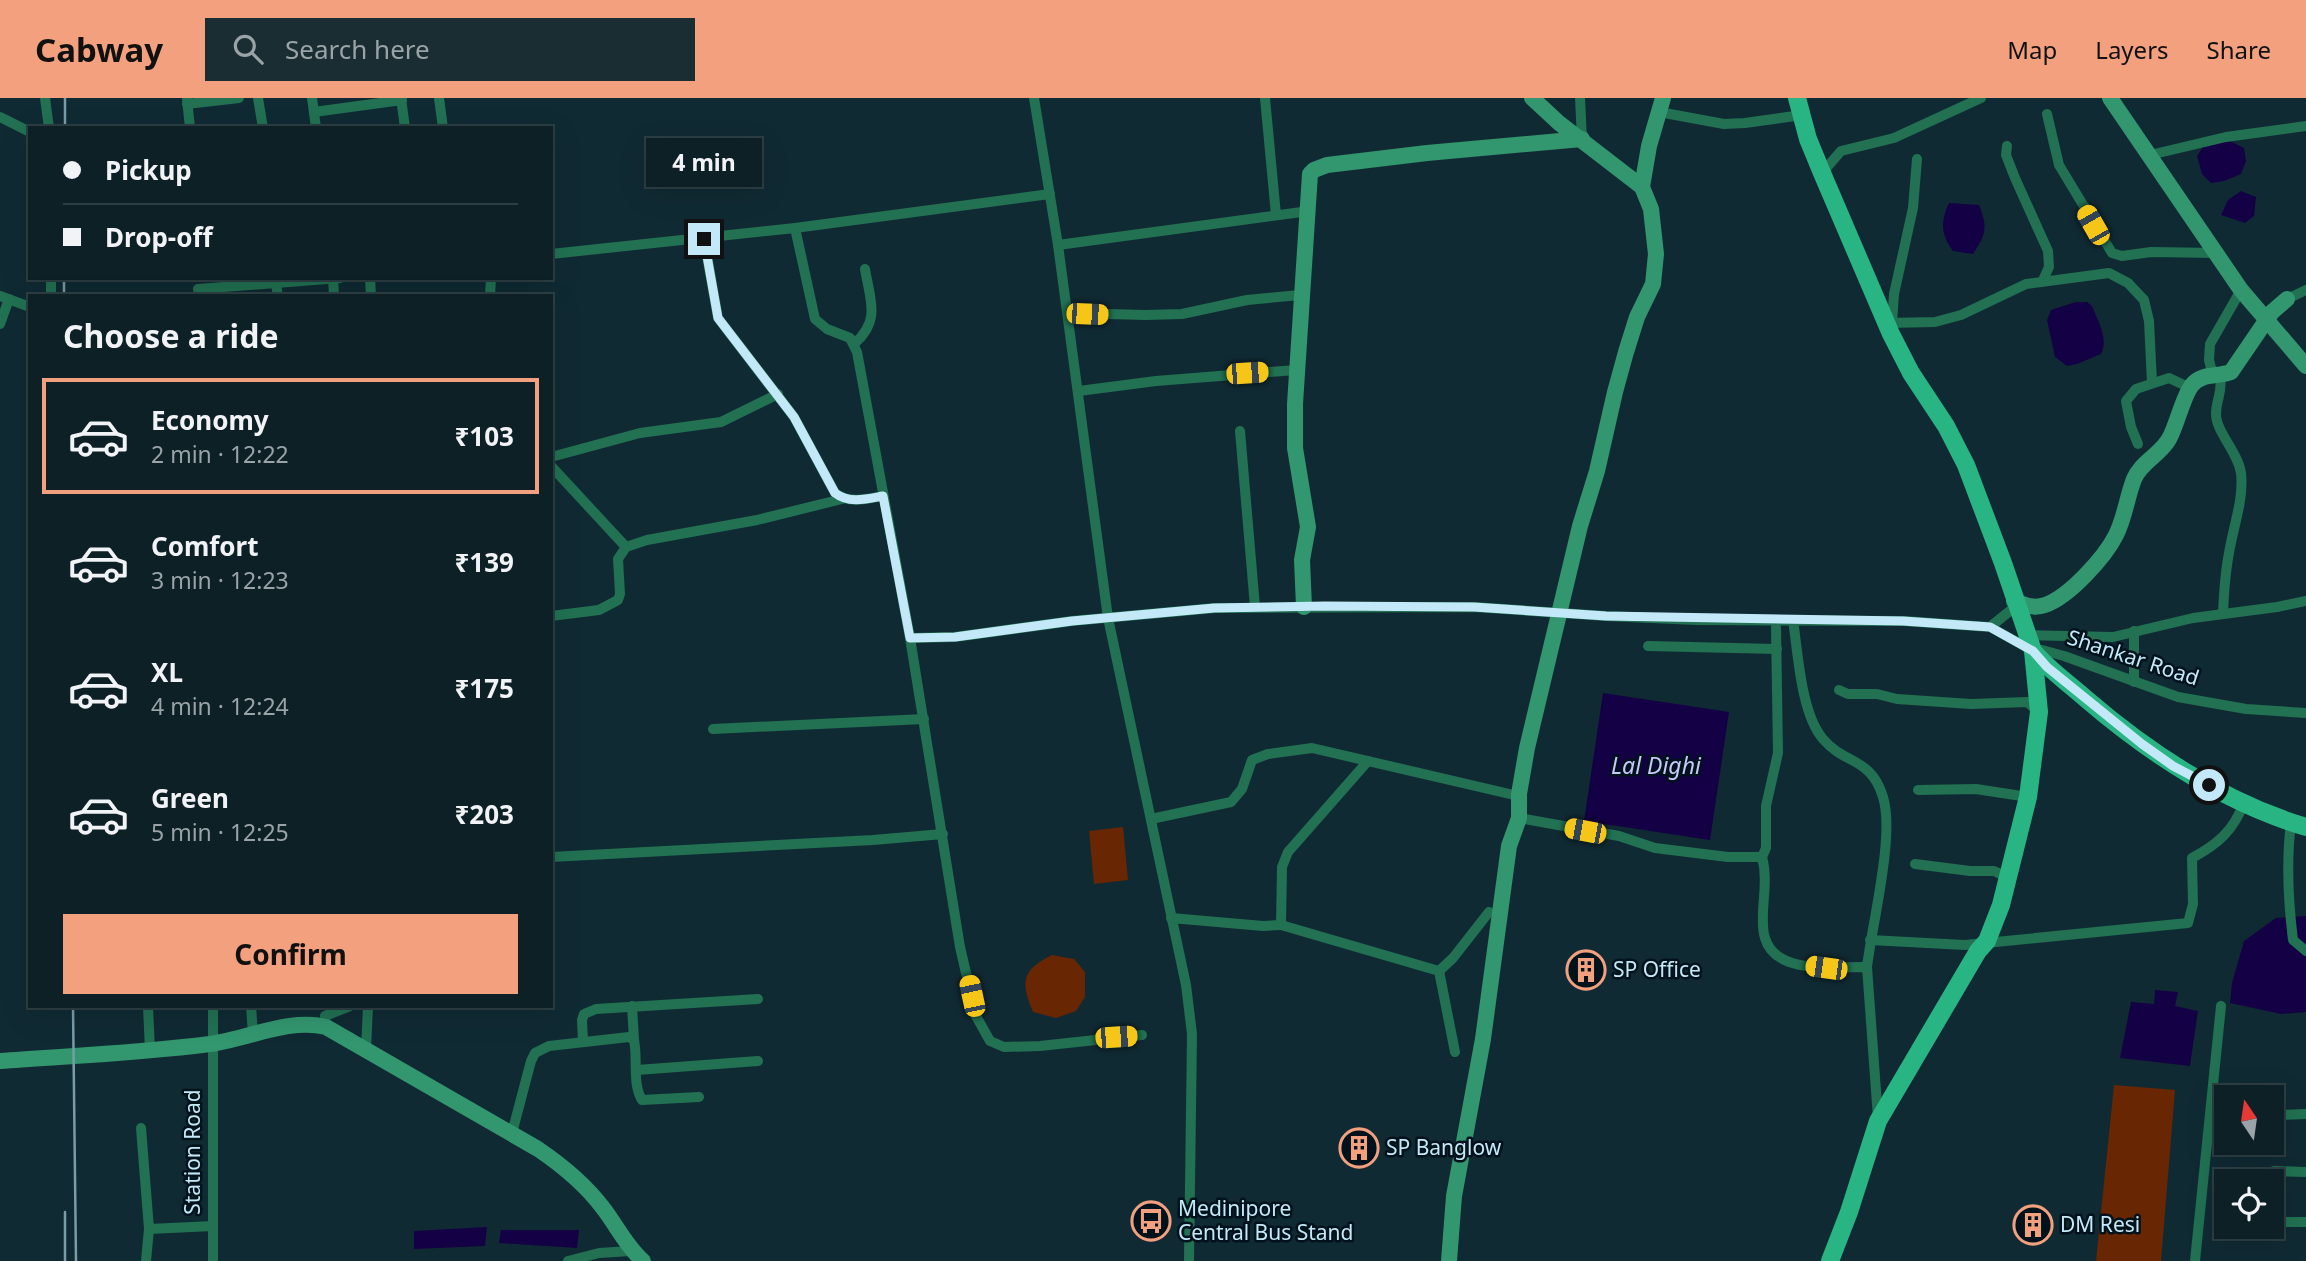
<!DOCTYPE html>
<html lang="en">
<head>
<meta charset="utf-8">
<style>
	body { margin:0; font-family:"Noto Sans",sans-serif; background:#1a2d32; color:#f1f3f6; height:100vh; display:flex; flex-direction:column; font-size:26px; white-space:nowrap }
	* { box-sizing:border-box; margin:0 }
	p { font-size:23px; color:#9aa3a7 }
	.icon { flex:none; width:38px; height:38px; fill:none; stroke:currentColor; stroke-width:2; stroke-linecap:round; stroke-linejoin:round }
	.map { position:relative; flex:1; overflow:hidden }
	.panel { position:absolute; left:28px; top:196px; width:525px; height:714px; display:flex; flex-direction:column; background:#0c2026; border-radius:0px; box-shadow:0 7px 28px #0002,0 0 0 2px #2c3e43 }
	.panel>* { flex:none }
	.hud { position:absolute; left:28px; top:28px; width:525px; height:154px; border-radius:0px; box-shadow:0 7px 28px #0002,0 0 0 2px #2c3e43; display:grid; align-content:center; height:154px; padding:0 35px; background:#0c2026 }
	.needle { width:46px; rotate:347deg }
	.controls { position:absolute; left:2214px; top:987px; display:grid; gap:14px }
	.controls a { display:grid; place-items:center; width:70px; height:70px; border-radius:0px; background:#0c2026; box-shadow:0 7px 28px #0002,0 0 0 2px #2c3e43; font-size:35px }
	.end { position:absolute; width:32px; height:32px; margin:-16px; border:9px solid #c3e9f8; background:#111; box-shadow:0 0 0 4px #111 }
	.from { border-radius:50% }
	.bubble { position:absolute; height:49px; border-radius:0px; background:#0c2026; box-shadow:0 7px 28px #0002,0 0 0 2px #2c3e43; font-size:23px; font-weight:700; line-height:49px; text-align:center }
	.car { position:absolute; width:21px; height:42px; margin:-21px -10px; border-radius:9px; box-shadow:0 0 5px 2px #0007; background:linear-gradient(#f5c518 24%,#345 0 40%,#f5c518 0 76%,#345 0 86%,#f5c518 0) }
	.hud b { display:flex; align-items:center; gap:24px; height:66px; font-size:26px }
	.hud b+b { border-top:2px solid #2c3e43 }
	.hud i { width:18px; height:18px; background:#f1f3f6 }
	ul { padding:0; list-style:none }
	li { display:flex; align-items:center; gap:21px; height:116px; margin:0 14px 10px; padding:0 21px; border:4px solid transparent; border-radius:0px }
	li div { flex:1 }
	li b { display:block; font-size:26px }
	li em { font-style:normal; font-weight:700 }
	li.active { border-color:#f2a07e }
	li>.icon { width:63px; height:63px; stroke-width:1.5 }
	h2 { padding:0 35px; font-size:32px; line-height:84px }
	.cta { display:flex; gap:14px; margin-top:auto; padding:14px 35px }
	.cta a { flex:1; height:80px; border-radius:0px; background:#f2a07e; color:#111; font-size:28px; font-weight:700; line-height:80px; text-align:center }
	header { display:flex; align-items:center; gap:42px; box-sizing:border-box; height:98px; padding:0 35px; background:#f2a07e; color:#111 }
	header strong { font-size:33px }
	nav { display:flex; gap:38px; margin-inline-start:auto; font-size:24px }
	.search { width:490px; height:63px; background:#1a2d32; display:flex; align-items:center; gap:18px; box-sizing:border-box; padding:0 24px; border-radius:0px; color:#9aa3a7; font-size:26px }
	.map>svg:first-child { display:block }
	.green { fill:#682602 }
	.water { fill:#140145 }
	.lines { fill:none; stroke-linecap:round; stroke-linejoin:round }
	.street { stroke:#217152; stroke-width:10 }
	.secondary { stroke:#32966f; stroke-width:16 }
	.primary { stroke:#28b583; stroke-width:18 }
	.rail { stroke:#7a9ba8; stroke-width:2.5 }
	.route { stroke:#c3e9f8; stroke-width:9 }
	.labels { text-anchor:middle; stroke-width:5; stroke-linejoin:round; paint-order:stroke }
	.street-label { font-size:21px; fill:#c3e9f8; stroke:#00121b }
	.poi-label { font-size:21px; fill:#c3e9f8; stroke:#00121b; text-anchor:start }
	.water-label { font-size:23px; font-style:italic; fill:#c7c9fa; stroke:#00121b }
</style>
</head>
<body>
<header>
<strong>Cabway</strong>
<div class="search"><svg class="icon" aria-label="search" viewBox="0 0 24 24"><circle cx="10" cy="10" r="6"/><path d="M15 15l6 6"/></svg>Search here</div>
<nav><a>Map</a><a>Layers</a><a>Share</a></nav>
</header>
<div class="map">
<svg width="2306" height="1163" viewBox="0 0 2306 1163">
	<rect width="100%" height="100%" fill="#102a33"/>
	<g class="green">
		<polygon points="1123,729 1128,782 1094,786 1089,733"/>
		<path d="M1052 857 1074 861 1085 874V899L1076 913 1056 920 1033 914C1020 883 1022 872 1052 857Z"/>
		<polygon points="2114,987 2175,992 2161,1163 2096,1163"/>
	</g>
	<g class="water">
		<polygon points="2226,41 2244,50 2246,63 2241,76 2224,83 2211,85 2202,76 2197,58 2203,49"/>
		<polygon points="2241,93 2256,99 2254,118 2245,125 2221,117 2228,102"/>
		<path d="M1949 105 1979 107C1988 130 1986 136 1973 156L1953 153C1941 137 1940 124 1949 105Z"/>
		<path d="M2076 204H2087L2092 208C2098 223 2109 241 2101 256L2077 266 2067 268 2055 259 2047 222 2051 212Z"/>
		<polygon points="1603,595 1729,614 1710,742 1584,723"/>
		<polygon points="2306,818 2306,914 2281,916 2230,905 2232,885 2244,843 2276,820"/>
		<polygon points="2155,892 2178,894 2175,908 2198,913 2190,968 2120,960 2131,904 2154,906"/>
		<polygon points="487,1129 485,1148 414,1151 414,1133"/>
		<polygon points="501,1132 579,1132 577,1150 499,1145"/>
	</g>
	<g class="lines">
		<g class="street">
			<polyline points="45,0 49,30"/>
			<polyline points="258,0 263,30"/>
			<polyline points="312,0 316,30"/>
			<polyline points="401,0 405,30"/>
			<polyline points="439,0 443,30"/>
			<polyline points="1034,0 1058,147 1108,520 1186,887 1192,936 1189,1163"/>
			<polyline points="1265,0 1276,117"/>
			<polyline points="1580,0 1582,41"/>
			<polyline points="187,1 190,30"/>
			<polyline points="187,6 239,0"/>
			<polyline points="314,14 402,2"/>
			<polyline points="1659,14 1724,26 1745,25 1802,17"/>
			<polyline points="2047,16 2059,67 2112,155 2122,158 2151,154 2216,155"/>
			<polyline points="0,19 30,34"/>
			<polyline points="2007,48 2006,57 2015,80 2048,153 2049,169 2043,182"/>
			<polyline points="2150,57 2226,39 2306,28"/>
			<polyline points="1822,75 1841,53 1894,40 1981,0"/>
			<polyline points="795,130 815,221 827,231 850,240 857,254 910,540 960,849 976,918 990,943 1004,949 1040,948 1142,937"/>
			<path d="M704 141 718 220 794 319 835 395C849 406 867 401 883 398"/>
			<polyline points="1058,147 1309,113"/>
			<polyline points="551,156 795,130 1050,96"/>
			<polyline points="275,180 278,198"/>
			<polyline points="333,180 334,198"/>
			<polyline points="370,180 371,198"/>
			<polyline points="198,191 340,180"/>
			<polyline points="0,198 30,209"/>
			<polyline points="51,198 51,180"/>
			<polyline points="490,198 491,180"/>
			<polyline points="2287,201 2306,192"/>
			<polyline points="1068,215 1146,217 1182,216 1247,202 1300,197"/>
			<polyline points="1887,225 1935,224 1961,217 2026,186 2109,175 2128,185 2144,202 2149,223 2152,285"/>
			<polyline points="1892,225 1894,196 1913,110 1917,61"/>
			<polyline points="0,226 9,201"/>
			<path d="M855 245C881 222 870 202 865 171"/>
			<polyline points="2213,278 2209,262 2210,246 2241,192"/>
			<path d="M2220 279C2223 293 2216 302 2216 316 2216 334 2238 354 2241 375 2244 402 2233 429 2229 455 2225 475 2224 494 2223 514"/>
			<polyline points="1079,293 1156,283 1296,272"/>
			<polyline points="1240,333 1255,509"/>
			<polyline points="2138,346 2131,329 2126,303 2136,291 2169,280 2184,287 2192,287"/>
			<polyline points="551,359 640,335 721,324 778,296"/>
			<polyline points="551,368 626,449"/>
			<polyline points="551,518 599,512 618,502 620,496 618,461 626,449 647,442 757,422 842,401"/>
			<path d="M1793 522C1798 555 1801 616 1823 641 1845 667 1871 659 1883 699 1895 737 1872 826 1867 869"/>
			<polyline points="1990,529 2016,508"/>
			<polyline points="2026,537 2113,539 2193,520 2277,509 2306,503"/>
			<polyline points="910,540 955,539 1072,523 1215,510 1474,509 1606,518 1697,522 1904,523 1990,529 2033,553 2042,552 2064,558 2178,599 2246,611 2306,615"/>
			<polyline points="1648,548 1777,551"/>
			<polyline points="2134,584 2134,533"/>
			<polyline points="1839,592 1848,596 1877,596 1897,601 1971,606 2027,604 2039,614"/>
			<polyline points="713,631 924,621"/>
			<polyline points="1918,692 1976,691 2028,699"/>
			<polyline points="1519,720 1619,738 1655,750 1728,759 1762,759 1766,750 1766,708 1778,655 1776,529"/>
			<polyline points="1151,721 1231,704 1242,691 1252,662 1268,656 1312,650 1514,697 1519,696"/>
			<path d="M2291 725C2286 764 2288 802 2293 842L2306 853"/>
			<polyline points="551,759 873,742 943,736"/>
			<path d="M1762 759C1767 777 1764 795 1763 813 1763 822 1762 832 1765 840 1776 878 1837 868 1867 869L1878 1020"/>
			<polyline points="1915,766 1970,773 1994,773 2007,779"/>
			<polyline points="1171,820 1263,828 1281,827 1282,769 1288,754 1368,663"/>
			<polyline points="1281,827 1439,873 1453,860 1489,814"/>
			<path d="M1870 842 1965 847 2188 825 2193 806 2192 760C2218 746 2233 733 2244 705"/>
			<polyline points="1439,873 1455,954"/>
			<polyline points="148,908 150,953"/>
			<polyline points="251,908 253,937"/>
			<polyline points="632,908 634,942"/>
			<polyline points="325,918 350,908"/>
			<polyline points="583,944 582,922 584,916 596,911 758,901"/>
			<polyline points="366,952 368,908"/>
			<polyline points="637,972 758,963"/>
			<polyline points="2279,1017 2306,1016"/>
			<polyline points="141,1030 149,1131 213,1128"/>
			<path d="M512 1035 531 963 535 955 549 948 629 939 634 942C638 961 632 986 642 1002L699 999"/>
			<polyline points="2274,1073 2306,1074"/>
			<polyline points="2275,1124 2306,1124"/>
			<polyline points="146,1163 149,1131"/>
			<polyline points="213,1163 213,908"/>
			<polyline points="568,1163 599,1155 631,1153"/>
			<polyline points="2195,1163 2221,908"/>
		</g>
		<g class="secondary">
			<polyline points="1532,0 1559,25 1642,89"/>
			<polyline points="2110,0 2241,192 2306,268"/>
			<path d="M2014 503C2025 507 2034 511 2045 507 2069 499 2105 459 2116 437 2125 419 2127 399 2134 381 2141 364 2160 357 2169 341 2177 327 2183 298 2192 287 2201 275 2218 279 2231 274L2272 214 2287 201"/>
			<polyline points="1304,509 1302,462 1308,429 1295,350 1295,306 1310,76 1314,72 1327,67 1427,55 1582,41"/>
			<path d="M0 963C70 958 140 955 210 946 248 941 288 920 326 929L538 1051C563 1068 585 1086 603 1110 617 1128 626 1148 643 1163"/>
			<polyline points="1449,1163 1454,1098 1483,941 1509,748 1519,720 1519,696 1527,650 1580,428 1597,373 1615,294 1626,254 1637,219 1653,186 1656,156 1651,111 1642,89 1649,48 1663,0"/>
		</g>
		<g class="primary">
			<polyline points="1797,0 1808,41 1822,75 1891,236 1911,275 1946,328 1966,367 2003,465 2033,553 2039,614 2028,699 2001,807 1987,843 1978,853 1878,1023 1849,1114 1830,1163"/>
			<path d="M2033 553C2048 571 2067 584 2085 600 2150 656 2223 704 2306 729"/>
		</g>
		<g class="rail">
			<polyline points="65,0 65,30"/>
			<polyline points="64,198 64,180"/>
			<polyline points="73,908 76,1163"/>
			<polyline points="65,1114 65,1163"/>
		</g>
	</g>
	<g class="lines">
		<path class="route" d="M704 141 718 220 794 319 835 395C849 406 867 401 883 398L910 540 955 539 1072 523 1214 510 1325 508 1474 509 1606 518 1903 523 1990 529 2033 553 2047 569 2142 646 2173 668 2209 687"/>
	</g>
	<defs>
		<g id="building-ring" transform="scale(2.0125)"><circle r="9.5" fill="#00121b" stroke="#f2a07e" stroke-width="1.5"/><path d="M-4-6H4V6H1V3H-1V6H-4ZM-2.5-4.3h1.7v1.8h-1.7ZM.8-4.3h1.7v1.8H.8ZM-2.5-1h1.7V.8h-1.7ZM.8-1h1.7V.8H.8Z" fill="#f2a07e"/></g>
		<g id="bus-ring" transform="scale(2.0125)"><circle r="9.5" fill="#00121b" stroke="#f2a07e" stroke-width="1.5"/><path d="M-5-6H5V4H4V6H2V4H-2V6H-4V4H-5ZM-3.5-4V0h7V-4ZM-3.5 1.2v1.5H-2V1.2ZM2 1.2v1.5H3.5V1.2Z" fill="#f2a07e"/></g>
	</defs>
	<g fill-rule="evenodd">
		<use href="#building-ring" x="1586" y="872"/>
		<use href="#building-ring" x="1359" y="1050"/>
		<use href="#bus-ring" x="1151" y="1123"/>
		<use href="#building-ring" x="2033" y="1127"/>
	</g>
	<g class="labels">
		<g class="street-label">
			<text transform="translate(2133 560) rotate(18)" y="7">Shankar Road</text>
			<text transform="translate(193 1054) rotate(-90)" y="7">Station Road</text>
		</g>
		<g class="poi-label">
			<text x="1613" y="879">SP Office</text>
			<text x="1386" y="1057">SP Banglow</text>
			<text x="1178" y="1118">Medinipore<tspan x="1178" dy="24">Central Bus Stand</tspan></text>
			<text x="2060" y="1134">DM Resi</text>
		</g>
		<g class="water-label">
			<text x="1656" y="676">Lal Dighi</text>
		</g>
	</g>
</svg>
<div class="controls">
<a><svg class="needle" viewBox="-14 -14 28 28"><path d="M0-13l5 13h-10z" fill="#e53935"/><path d="M0 13l5-13h-10z" fill="#9aa3a7"/></svg></a>
<a><svg class="icon" aria-label="locate" viewBox="0 0 24 24"><circle cx="12" cy="12" r="6"/><path d="M12 2v4M12 18v4M2 12h4M18 12h4"/></svg></a>
</div>
<i class="end from" style="left:2209px;top:687px"></i>
<i class="end" style="left:704px;top:141px"></i>
<div class="bubble" style="left:646px;top:40px;width:116px">4 min</div>
<i class="car" style="left:2093px;top:127px;rotate:330deg"></i>
<i class="car" style="left:1087px;top:216px;rotate:92deg"></i>
<i class="car" style="left:1247px;top:275px;rotate:86deg"></i>
<i class="car" style="left:1585px;top:733px;rotate:281deg"></i>
<i class="car" style="left:1826px;top:870px;rotate:278deg"></i>
<i class="car" style="left:972px;top:898px;rotate:348deg"></i>
<i class="car" style="left:1116px;top:939px;rotate:86deg"></i>
<div class="hud">
<b><i class="from"></i>Pickup</b>
<b><i></i>Drop-off</b>
</div>
<section class="panel">
<h2>Choose a ride</h2>
<ul>
<li class="active"><svg class="icon" aria-label="car" viewBox="0 0 24 24"><path d="M5 17H2v-5l4-1 3-4h7l3 4 3 1v5h-3M9 17h6M6 11h13"/><circle cx="7" cy="17" r="2"/><circle cx="17" cy="17" r="2"/></svg><div><b>Economy</b><p>2 min · 12:22</p></div><em>₹103</em></li>
<li><svg class="icon" aria-label="car" viewBox="0 0 24 24"><path d="M5 17H2v-5l4-1 3-4h7l3 4 3 1v5h-3M9 17h6M6 11h13"/><circle cx="7" cy="17" r="2"/><circle cx="17" cy="17" r="2"/></svg><div><b>Comfort</b><p>3 min · 12:23</p></div><em>₹139</em></li>
<li><svg class="icon" aria-label="car" viewBox="0 0 24 24"><path d="M5 17H2v-5l4-1 3-4h7l3 4 3 1v5h-3M9 17h6M6 11h13"/><circle cx="7" cy="17" r="2"/><circle cx="17" cy="17" r="2"/></svg><div><b>XL</b><p>4 min · 12:24</p></div><em>₹175</em></li>
<li><svg class="icon" aria-label="car" viewBox="0 0 24 24"><path d="M5 17H2v-5l4-1 3-4h7l3 4 3 1v5h-3M9 17h6M6 11h13"/><circle cx="7" cy="17" r="2"/><circle cx="17" cy="17" r="2"/></svg><div><b>Green</b><p>5 min · 12:25</p></div><em>₹203</em></li>
</ul>
<div class="cta"><a>Confirm</a></div>
</section>
</div>
</body>
</html>
